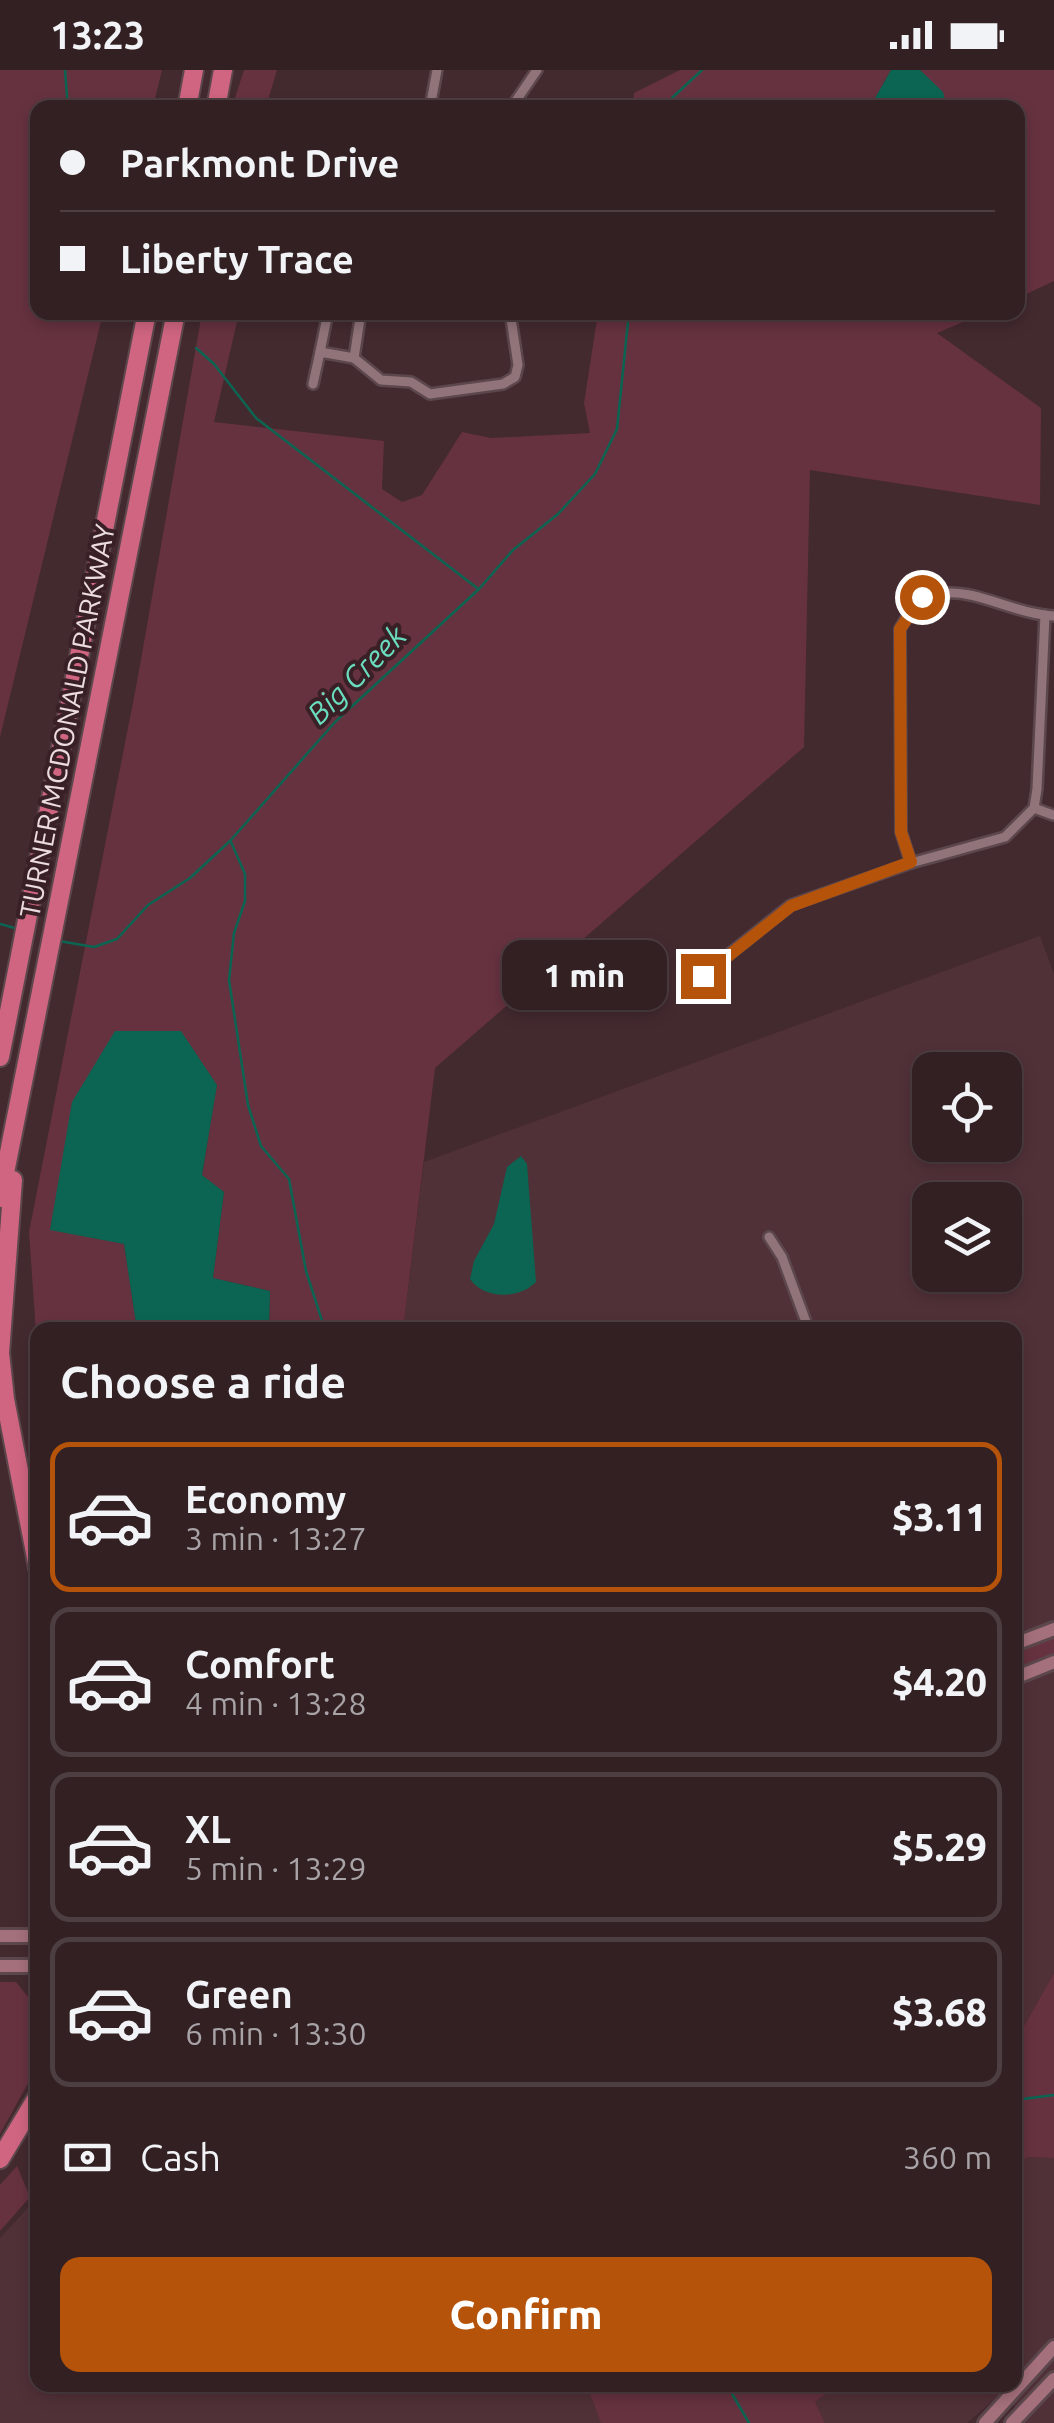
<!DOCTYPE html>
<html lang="en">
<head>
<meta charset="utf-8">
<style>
	body { margin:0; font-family:Ubuntu,sans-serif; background:#3d2d30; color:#f1f3f6; height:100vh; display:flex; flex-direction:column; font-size:38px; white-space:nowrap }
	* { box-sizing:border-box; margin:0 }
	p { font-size:32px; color:#a8a3a6 }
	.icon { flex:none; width:55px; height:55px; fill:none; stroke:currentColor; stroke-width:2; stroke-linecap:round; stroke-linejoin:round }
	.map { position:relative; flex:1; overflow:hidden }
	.details { position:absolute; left:30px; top:1252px; width:992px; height:1070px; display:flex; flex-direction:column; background:#322023; border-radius:20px; box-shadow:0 5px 15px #0003,0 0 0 2px #4d3e41 }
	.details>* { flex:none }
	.guide { position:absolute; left:30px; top:30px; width:995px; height:220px; border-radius:20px; box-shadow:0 5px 15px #0003,0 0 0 2px #4d3e41; display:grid; align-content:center; height:220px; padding:0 30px; background:#322023 }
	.buttons { position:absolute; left:912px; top:982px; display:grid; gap:20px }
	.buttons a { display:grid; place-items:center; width:110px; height:110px; border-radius:20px; background:#322023; box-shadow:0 5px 15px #0003,0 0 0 2px #4d3e41; font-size:50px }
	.end { position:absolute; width:45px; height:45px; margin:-22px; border:12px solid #b45309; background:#fff; box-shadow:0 0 0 5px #fff }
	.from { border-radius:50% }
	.bubble { position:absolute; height:70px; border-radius:20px; background:#322023; box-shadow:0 5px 15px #0003,0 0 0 2px #4d3e41; font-size:32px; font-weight:800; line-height:70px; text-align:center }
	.guide b { display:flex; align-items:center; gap:35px; height:95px; font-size:38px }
	.guide b+b { border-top:2px solid #4d3e41 }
	.guide i { width:25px; height:25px; background:#f1f3f6 }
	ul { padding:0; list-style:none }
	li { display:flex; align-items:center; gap:30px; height:150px; margin:0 20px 15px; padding:0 10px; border:5px solid #4d3e41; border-radius:20px }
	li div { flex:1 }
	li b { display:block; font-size:38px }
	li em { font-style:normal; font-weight:800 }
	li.active { border-color:#b45309 }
	li>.icon { width:90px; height:90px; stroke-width:1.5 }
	h2 { padding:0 30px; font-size:45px; line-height:120px }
	.pay { display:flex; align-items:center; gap:25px; height:110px; padding:0 30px; font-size:38px }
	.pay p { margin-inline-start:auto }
	.action { display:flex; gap:20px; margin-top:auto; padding:20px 30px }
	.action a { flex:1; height:115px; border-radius:20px; background:#b45309; color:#fff; font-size:40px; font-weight:800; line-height:115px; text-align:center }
	.status { display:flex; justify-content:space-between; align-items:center; height:70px; padding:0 50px; background:#322023; direction:ltr }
	.status svg { height:28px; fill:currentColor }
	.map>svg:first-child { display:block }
	.built { fill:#513138; fill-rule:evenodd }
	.green { fill:#66323f }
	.water { fill:#0b6552 }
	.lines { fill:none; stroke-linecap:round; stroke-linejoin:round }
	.stream { stroke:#0b6552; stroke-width:2.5 }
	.minor-casing { stroke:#5c474c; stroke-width:14 }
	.secondary-casing { stroke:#5c474c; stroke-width:18 }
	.motorway-casing { stroke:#5c474c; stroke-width:22 }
	.minor { stroke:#917479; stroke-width:9 }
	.secondary { stroke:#a4707b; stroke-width:12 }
	.motorway { stroke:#d06581; stroke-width:18 }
	.route { stroke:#b45309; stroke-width:12 }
	.labels { text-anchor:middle; stroke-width:8; stroke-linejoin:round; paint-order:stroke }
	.street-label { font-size:28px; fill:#eddcdf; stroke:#382026 }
	.water-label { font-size:30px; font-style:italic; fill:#6bddbf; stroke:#382026 }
</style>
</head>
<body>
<div class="status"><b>13:23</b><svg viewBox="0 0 49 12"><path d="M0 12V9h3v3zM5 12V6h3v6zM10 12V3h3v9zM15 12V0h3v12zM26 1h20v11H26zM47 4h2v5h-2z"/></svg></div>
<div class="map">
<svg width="1054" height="2353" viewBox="0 0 1054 2353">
	<rect width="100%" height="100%" fill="#432a2f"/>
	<g class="built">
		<path d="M1040 866 1054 904V1903L1015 1972V1260H403L424 1092ZM930 1000H1005V1075H930ZM930 1130H1005V1205H930Z"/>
		<polygon points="1027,2087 1054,2088 1054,2353 1024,2353 1005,2320 967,2353 825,2353 815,2332 837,2315 1015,2315 1015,2099"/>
		<polygon points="37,2128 38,2315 600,2315 613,2353 0,2353 0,2168"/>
	</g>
	<g class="green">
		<polygon points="0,0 162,0 153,37 38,38 38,242 103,243 0,667"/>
		<polygon points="244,0 277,0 266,37 232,37"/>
		<polygon points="680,0 891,0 870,37 632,38 634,23"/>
		<polygon points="920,0 1054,0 1054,211 1018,228 1018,38 943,37 946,34"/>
		<polygon points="202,243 239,243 214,352 384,371 382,419 402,432 422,425 462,362 491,368 590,363 584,333 598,243 984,243 937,263 1041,338 1040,435 810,400 804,677 435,998 403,1260 269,1260 270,1221 213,1208 224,1122 202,1106 217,1014 50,1159 124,1174 137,1260 38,1260 38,1291 29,1162 137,612"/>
		<polygon points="1054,1566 1054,1586 1015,1602 1015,1581"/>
		<polygon points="1054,1903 1054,2088 1027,2087 1015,2099 1015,1972"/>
		<polygon points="0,1912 16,1912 37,1938 37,1997 0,2064"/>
		<polygon points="17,2096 30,2127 0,2161 0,2115"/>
		<polygon points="587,2315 837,2315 815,2332 825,2353 601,2353"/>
	</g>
	<g class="water">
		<polygon points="891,0 920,0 943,22 946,34 870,37"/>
		<polygon points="115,961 181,961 217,1015 202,1105 224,1122 213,1208 270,1221 269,1260 137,1260 124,1174 50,1160 72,1032"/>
		<path d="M521 1086 527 1094 536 1212C520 1229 484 1230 470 1209L474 1191 494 1154 507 1097Z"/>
	</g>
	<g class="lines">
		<g class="stream">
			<polyline points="65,0 68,38"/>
			<polyline points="669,38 672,28 702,0"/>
			<polyline points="196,278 214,294 256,348 477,518"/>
			<polyline points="231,772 245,804 245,831 234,863 229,910 248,1035 261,1076 289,1109 306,1201 325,1260"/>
			<polyline points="0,854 18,859"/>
			<polyline points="59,871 94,877 117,869 148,835 190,808 230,771 336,651 479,519 513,480 558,444 595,404 617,359 629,242"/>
			<polyline points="1015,2030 1054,2025"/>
			<polyline points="727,2315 749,2353"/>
		</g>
		<g class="minor-casing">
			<g id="minor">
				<polyline points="430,38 437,0"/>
				<polyline points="511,38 537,0"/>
				<polyline points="361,242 354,288 381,310 411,312 430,324 503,314 515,307 518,295 510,242"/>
				<polyline points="320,282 328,242"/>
				<polyline points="313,314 320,282 354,288"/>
				<polyline points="1034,738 1053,745"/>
				<path d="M911 793 901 762 900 559C936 488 995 543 1054 546"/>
				<polyline points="703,905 791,835 911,793 1005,767 1034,738 1037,719 1045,545"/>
				<polyline points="769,1167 782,1187 809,1260"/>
			</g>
		</g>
		<g class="secondary-casing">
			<g id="secondary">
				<polyline points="1015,1574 1054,1559"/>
				<polyline points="1015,1608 1054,1592"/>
				<polyline points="0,1866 38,1866"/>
				<polyline points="0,1896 38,1896"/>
				<polyline points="985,2353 1054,2277"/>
				<polyline points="1012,2353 1054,2309"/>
			</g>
		</g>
		<g class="motorway-casing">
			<g id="motorway">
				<polyline points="187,38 194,0"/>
				<polyline points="216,38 223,0"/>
				<polyline points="0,987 147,242"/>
				<polyline points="13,1110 0,1283 5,1329 38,1498"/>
				<polyline points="0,1128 176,242"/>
				<polyline points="0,2089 38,2026"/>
			</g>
		</g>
		<use href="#minor" class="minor"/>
		<use href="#secondary" class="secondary"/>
		<use href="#motorway" class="motorway"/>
	</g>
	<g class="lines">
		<polyline class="route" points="703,906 791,836 911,792 901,762 900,559 922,527"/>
	</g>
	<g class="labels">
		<g class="street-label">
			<text transform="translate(67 651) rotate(-79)" y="10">TURNER MCDONALD PARKWAY</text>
		</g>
		<g class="water-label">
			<text transform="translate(357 605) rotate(-45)" y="10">Big Creek</text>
		</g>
	</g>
</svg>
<div class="buttons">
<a><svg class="icon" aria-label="locate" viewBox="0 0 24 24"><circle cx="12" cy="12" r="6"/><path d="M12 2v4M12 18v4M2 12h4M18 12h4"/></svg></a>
<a><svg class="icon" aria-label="layers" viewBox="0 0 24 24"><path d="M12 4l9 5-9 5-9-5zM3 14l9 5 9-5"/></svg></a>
</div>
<i class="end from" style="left:922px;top:527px"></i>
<i class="end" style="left:703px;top:906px"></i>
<div class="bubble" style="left:502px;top:870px;width:165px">1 min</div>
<div class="guide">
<b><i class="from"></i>Parkmont Drive</b>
<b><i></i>Liberty Trace</b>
</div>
<section class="details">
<h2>Choose a ride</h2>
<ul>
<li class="active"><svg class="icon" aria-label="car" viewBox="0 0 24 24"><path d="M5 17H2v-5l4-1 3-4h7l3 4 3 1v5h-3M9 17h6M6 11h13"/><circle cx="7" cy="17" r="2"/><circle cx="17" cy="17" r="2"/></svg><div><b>Economy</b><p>3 min · 13:27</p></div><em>$3.11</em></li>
<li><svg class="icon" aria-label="car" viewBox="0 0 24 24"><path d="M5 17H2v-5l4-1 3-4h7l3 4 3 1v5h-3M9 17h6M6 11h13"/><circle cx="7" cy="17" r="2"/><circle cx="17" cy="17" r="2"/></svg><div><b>Comfort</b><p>4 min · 13:28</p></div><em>$4.20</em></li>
<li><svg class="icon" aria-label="car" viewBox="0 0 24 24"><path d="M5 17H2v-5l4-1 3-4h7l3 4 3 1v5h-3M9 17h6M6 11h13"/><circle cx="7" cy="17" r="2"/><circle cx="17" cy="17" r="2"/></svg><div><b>XL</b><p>5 min · 13:29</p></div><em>$5.29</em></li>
<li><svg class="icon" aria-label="car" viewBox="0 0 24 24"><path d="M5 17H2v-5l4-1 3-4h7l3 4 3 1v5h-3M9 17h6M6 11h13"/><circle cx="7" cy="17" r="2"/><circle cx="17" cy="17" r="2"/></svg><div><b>Green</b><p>6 min · 13:30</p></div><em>$3.68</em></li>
</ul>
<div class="pay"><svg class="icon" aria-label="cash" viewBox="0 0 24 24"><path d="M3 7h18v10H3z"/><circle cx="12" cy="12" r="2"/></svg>Cash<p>360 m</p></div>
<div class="action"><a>Confirm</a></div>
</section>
</div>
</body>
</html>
